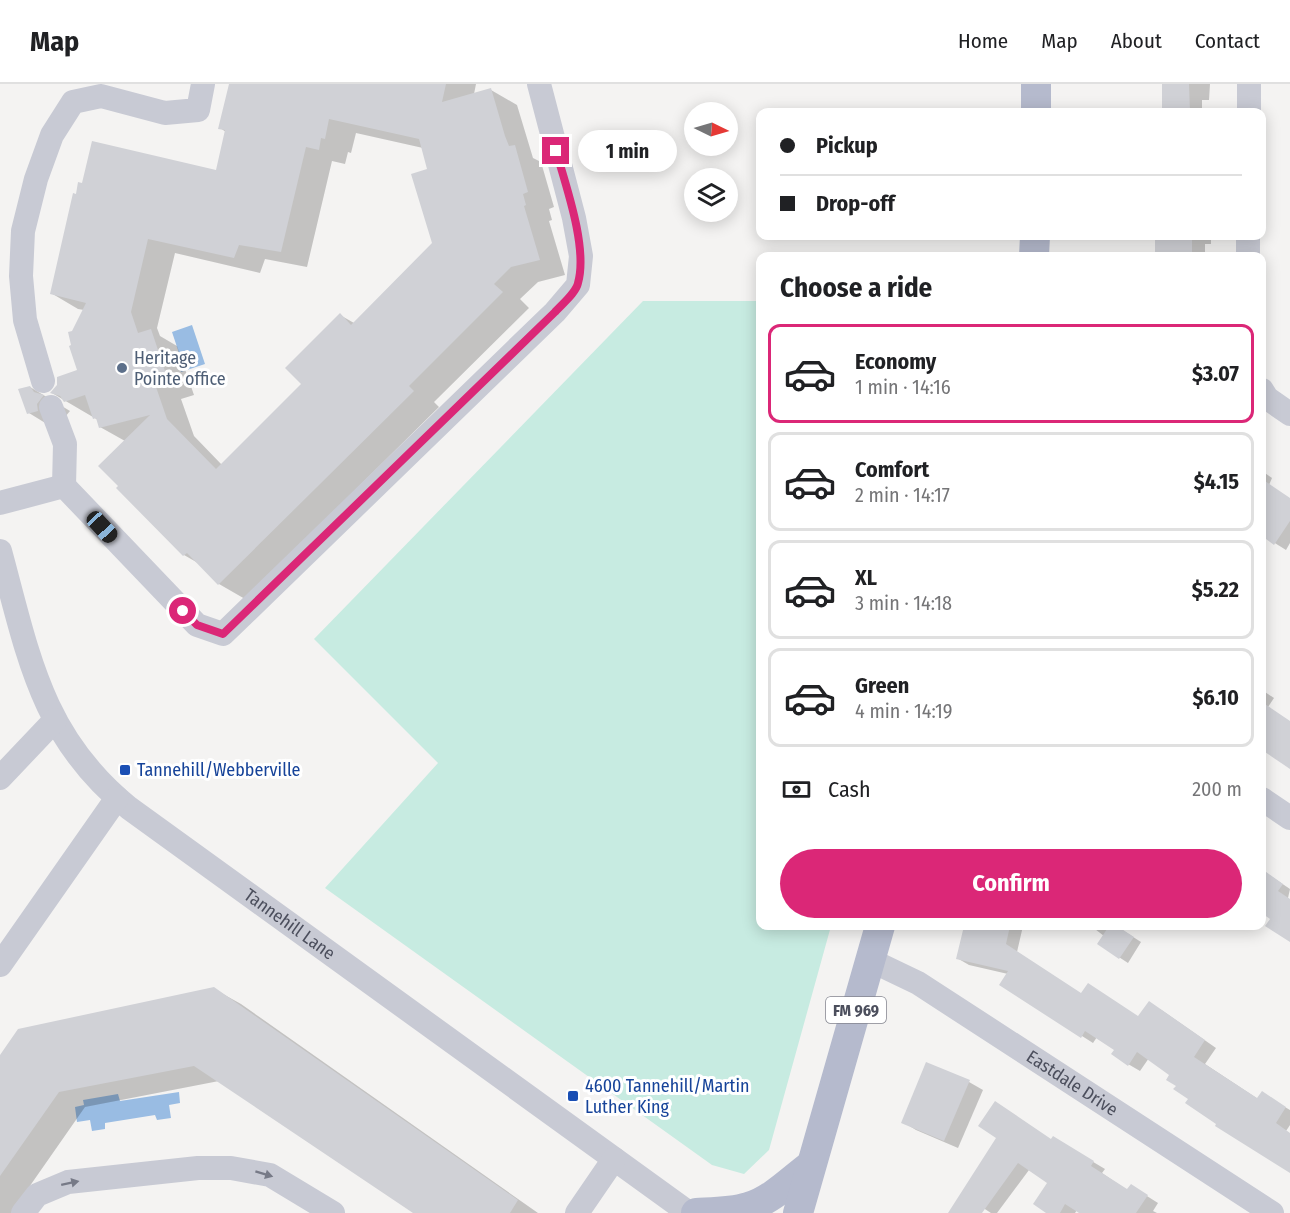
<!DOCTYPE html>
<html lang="en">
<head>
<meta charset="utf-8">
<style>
	body { margin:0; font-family:"Fira Sans Condensed",sans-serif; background:#f2f2f2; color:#202124; height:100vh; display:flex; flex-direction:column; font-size:22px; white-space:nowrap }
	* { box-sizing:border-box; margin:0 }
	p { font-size:20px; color:#757577 }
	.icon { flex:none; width:33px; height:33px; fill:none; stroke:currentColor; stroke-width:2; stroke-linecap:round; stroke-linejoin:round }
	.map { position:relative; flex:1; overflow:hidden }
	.drawer { position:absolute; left:756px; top:168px; width:510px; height:678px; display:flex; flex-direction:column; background:#fff; border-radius:12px; box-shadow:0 3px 15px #0003 }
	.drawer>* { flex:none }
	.banner { position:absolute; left:756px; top:24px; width:510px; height:132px; border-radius:12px; box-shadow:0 3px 15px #0003; display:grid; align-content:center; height:132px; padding:0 24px; background:#fff }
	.needle { width:39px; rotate:95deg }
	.tools { position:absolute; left:684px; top:18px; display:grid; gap:12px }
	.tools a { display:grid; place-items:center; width:54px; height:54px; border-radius:50%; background:#fff; box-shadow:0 3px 15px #0003; font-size:30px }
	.end { position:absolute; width:27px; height:27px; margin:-14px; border:8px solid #db2777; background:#fff; box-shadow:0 0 0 3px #fff }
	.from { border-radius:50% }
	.bubble { position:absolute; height:42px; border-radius:21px; background:#fff; box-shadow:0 3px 15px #0003; font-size:20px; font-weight:700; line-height:42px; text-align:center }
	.car { position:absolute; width:18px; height:36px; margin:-18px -9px; border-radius:8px; box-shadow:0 0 4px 2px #0007; background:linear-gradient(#222 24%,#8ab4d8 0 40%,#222 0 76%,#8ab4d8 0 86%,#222 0) }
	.banner b { display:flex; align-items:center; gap:21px; height:57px; font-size:22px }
	.banner b+b { border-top:2px solid #e0e0e0 }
	.banner i { width:15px; height:15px; background:#202124 }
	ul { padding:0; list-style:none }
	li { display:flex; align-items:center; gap:18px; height:99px; margin:0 12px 9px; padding:0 12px; border:3px solid #e0e0e0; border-radius:12px }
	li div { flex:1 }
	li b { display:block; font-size:22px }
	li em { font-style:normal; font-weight:700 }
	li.selected { border-color:#db2777 }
	li>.icon { width:54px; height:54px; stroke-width:1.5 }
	h2 { padding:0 24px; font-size:27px; line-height:72px }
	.pay { display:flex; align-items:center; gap:15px; height:66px; padding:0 24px; font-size:22px }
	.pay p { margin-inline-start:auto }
	.cta { display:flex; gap:12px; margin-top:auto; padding:12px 24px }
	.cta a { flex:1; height:69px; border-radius:36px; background:#db2777; color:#fff; font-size:24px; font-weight:700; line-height:69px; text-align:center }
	header { display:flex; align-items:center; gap:36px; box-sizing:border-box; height:84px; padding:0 30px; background:#fff; border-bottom:2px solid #e0e0e0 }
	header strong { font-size:28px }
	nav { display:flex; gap:33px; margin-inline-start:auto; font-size:21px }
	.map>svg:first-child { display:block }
	.green { fill:#c7ebe1 }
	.water { fill:#99bce3 }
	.shadow { fill:#0003; fill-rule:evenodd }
	.building { fill:#d0d1d6; fill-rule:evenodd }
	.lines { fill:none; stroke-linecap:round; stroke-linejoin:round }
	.minor { stroke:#c8cad4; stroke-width:24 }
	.major { stroke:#b5bacd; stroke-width:30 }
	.oneway { fill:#777a87 }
	.route { stroke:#db2777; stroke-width:8 }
	.service-dot { fill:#5c6f8a; stroke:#fff; stroke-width:2 }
	.transit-dot { fill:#1a4fb4; stroke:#fff; stroke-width:2 }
	.labels { text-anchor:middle; stroke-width:6; stroke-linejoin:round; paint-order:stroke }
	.shield { fill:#fff; stroke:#82848e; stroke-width:1.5 }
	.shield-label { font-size:16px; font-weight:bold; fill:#4c4f5d }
	.service-label { font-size:18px; fill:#4e5e75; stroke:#fff; text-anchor:start }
	.transit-label { font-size:18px; fill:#164399; stroke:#fff; text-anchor:start }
	.street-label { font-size:18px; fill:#4c4f5d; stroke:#fff }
</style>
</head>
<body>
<header>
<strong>Map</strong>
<nav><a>Home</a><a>Map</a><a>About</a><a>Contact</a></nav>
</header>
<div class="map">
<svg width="1290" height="1129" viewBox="0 0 1290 1129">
	<rect width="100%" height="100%" fill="#f4f3f2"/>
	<polygon class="green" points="643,217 760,217 760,842 831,842 769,1066 744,1090 712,1081 325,804 438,679 314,555"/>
	<g class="water">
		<polygon points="192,241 205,280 181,288 177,277 181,275 172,248"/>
		<polygon points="179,1008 180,1019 169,1021 171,1034 157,1036 155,1031 105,1039 105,1045 92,1047 90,1036 77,1038 75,1023 84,1021 83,1016 118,1010 120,1017"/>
	</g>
	<g class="shadow">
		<path d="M231 0H476L474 10 491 6 517 21 533 74 541 78 554 123 549 125 552 136 549 137 565 191 538 198 520 215 529 224 434 318 439 323 245 515 219 500 198 479 184 471 118 404 125 357 100 343 98 336 52 309 58 301 78 287 73 248 84 226 78 225 51 209 217 87 226 48 220 44ZM356 49 423 64 429 87 433 160 354 239 340 231 303 300 222 381 194 352 181 315 194 311 177 262 160 252 157 244 175 169 260 189 265 175 307 183 332 77 345 80 348 68 351 69Z"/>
		<polygon points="1163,0 1210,0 1209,16 1202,16 1202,28 1154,28 1154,26 1163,26"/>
		<polygon points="1153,152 1211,152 1211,160 1205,160 1205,172 1157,172 1157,154"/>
		<polygon points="30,303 70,327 55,345 29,329"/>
		<polygon points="1262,387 1272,394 1269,401 1290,415 1290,459 1286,466 1262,451"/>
		<polygon points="1262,606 1274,614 1268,623 1290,638 1290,683 1262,662"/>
		<polygon points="1262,786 1290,805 1288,814 1290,816 1290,856 1272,834 1262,827"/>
		<polygon points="965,842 1023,842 1017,868 1082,911 1139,934 1160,925 1216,964 1205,980 1258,1015 1273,1016 1290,1026 1290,1041 1286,1047 1290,1050 1290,1088 1218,1040 1178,1001 1171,990 1149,974 1140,987 1128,980 1117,966 1097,953 1093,959 1082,952 1008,890 969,881 957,874"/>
		<polygon points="1091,842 1116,842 1141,858 1128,879 1099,860 1104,852"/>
		<polygon points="214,905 241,920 538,1129 416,1129 219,997 85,1023 11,1129 0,1129 0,973"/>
		<polygon points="927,980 969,998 983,1006 958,1064 916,1046 903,1038"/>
		<polygon points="1053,1054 1105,1085 1102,1089 1128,1107 1131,1102 1158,1119 1153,1127 1157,1129 1081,1129 1077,1126 1075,1129 1049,1129 1049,1099 1029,1086 997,1129 991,1129 962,1110"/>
	</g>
	<g class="building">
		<path d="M229 0H446L442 18 491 4 505 52 509 62 515 61 528 108 523 110 526 121 524 122 540 176 511 183 494 200 503 208 409 302 414 307 218 501 187 469 183 472 116 404 118 402 98 382 150 331 99 344 96 334 93 335 85 311 64 318 60 312 50 309 57 301V293L77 286 69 262 71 261 68 248 72 247 86 219 50 210 73 109 76 110 78 98 82 99 92 57 216 86 225 46 218 45ZM329 35 419 55 427 85 411 90 432 159 351 241 340 229 285 284 301 300 216 385 167 335 155 300 168 296 151 245 138 249 131 228 148 155 234 174 239 161 281 168 306 63 319 66 321 54 325 55Z"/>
		<polygon points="1162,0 1189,0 1190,28 1162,28"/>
		<rect x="1155" y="152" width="37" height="20"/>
		<polygon points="30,302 34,308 44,311 37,320 38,327 27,330 18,305"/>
		<polygon points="1262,395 1290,414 1290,437 1274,461 1262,452"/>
		<polygon points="1262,618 1290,637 1290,685 1262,666"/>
		<polygon points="1262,785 1283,800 1278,807 1290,815 1290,858 1265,842 1270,835 1263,830 1262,832"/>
		<polygon points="964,842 1010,842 1006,860 1081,909 1088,899 1138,932 1149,917 1205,956 1194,973 1257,1014 1262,1007 1286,1023 1276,1039 1290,1049 1290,1089 1215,1042 1216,1040 1185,1019 1188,1015 1173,1005 1176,1002 1166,996 1169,991 1137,968 1128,982 1111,970 1114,966 1085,947 1081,954 999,901 1008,887 956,875"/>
		<polygon points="1109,842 1117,842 1134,853 1119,875 1097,860"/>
		<polygon points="214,903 518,1116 510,1129 413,1129 194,982 59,1008 0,1092 0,971 18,945"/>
		<polygon points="926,978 970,996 944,1057 901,1039"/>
		<polygon points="995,1017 1051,1055 1053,1052 1094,1077 1091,1082 1127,1105 1131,1100 1148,1111 1136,1129 1079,1129 1065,1120 1060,1129 1046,1129 1033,1120 1047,1099 1018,1079 982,1129 948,1129 996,1054 978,1042"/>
	</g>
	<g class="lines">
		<g class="minor">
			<polyline points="1249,28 1249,0"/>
			<polyline points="1248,172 1248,152"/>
			<polyline points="43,297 25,236 21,192 23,147 36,95 52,51 73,18 101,12 165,29 198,26 203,0"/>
			<polyline points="1262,306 1267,314 1290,330"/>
			<polyline points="51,323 65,360 64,402"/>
			<polyline points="0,419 64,402 197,541 223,550 555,228 578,201 581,172 574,134 539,0"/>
			<path id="s1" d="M0 467C28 570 41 653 129 724L689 1129"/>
			<polyline points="0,694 55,636"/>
			<polyline points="1262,715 1290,734"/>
			<path id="s2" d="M870 876 918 899 1272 1129"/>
			<polyline points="0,881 117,714"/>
			<polyline points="23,1129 37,1111 68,1098 198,1084 231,1084 270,1091 333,1129"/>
			<polyline points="577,1129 614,1075"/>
		</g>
		<g class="major">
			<polyline points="1036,28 1036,0"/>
			<polyline points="1034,172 1035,152"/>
			<path d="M696 1129C714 1128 732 1128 748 1123 771 1117 792 1095 811 1081"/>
			<polyline points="798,1129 880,842"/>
		</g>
	</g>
	<defs><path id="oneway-solid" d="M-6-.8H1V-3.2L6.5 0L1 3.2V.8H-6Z" transform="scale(1.5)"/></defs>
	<g class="oneway">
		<use href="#oneway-solid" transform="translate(264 1090) rotate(17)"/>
		<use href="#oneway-solid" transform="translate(70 1099) rotate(-12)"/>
	</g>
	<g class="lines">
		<path class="route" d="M183 527 197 541 223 550 555 228C562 220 576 209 578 199 588 164 566 102 556 67"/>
	</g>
	<circle class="service-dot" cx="122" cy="284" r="6"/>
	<g class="transit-dot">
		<rect x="119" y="680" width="12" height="12" rx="3"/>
		<rect x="567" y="1006" width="12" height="12" rx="3"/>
	</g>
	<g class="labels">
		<rect class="shield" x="826" y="913" width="60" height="26" rx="4.5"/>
		<g class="shield-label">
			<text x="856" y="932">FM 969</text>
		</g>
		<g class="service-label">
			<text x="134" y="280">Heritage<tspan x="134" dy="21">Pointe office</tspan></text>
		</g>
		<g class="transit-label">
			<text x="137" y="692">Tannehill/Webberville</text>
			<text x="585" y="1008">4600 Tannehill/Martin<tspan x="585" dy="21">Luther King</tspan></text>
		</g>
		<g class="street-label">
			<text dy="6" stroke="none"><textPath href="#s1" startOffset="492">Tannehill Lane</textPath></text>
			<text dy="6" stroke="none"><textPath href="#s2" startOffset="237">Eastdale Drive</textPath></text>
		</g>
	</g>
</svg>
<div class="tools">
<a><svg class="needle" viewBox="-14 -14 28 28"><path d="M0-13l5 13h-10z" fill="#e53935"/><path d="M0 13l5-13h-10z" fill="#757577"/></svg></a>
<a><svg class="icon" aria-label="layers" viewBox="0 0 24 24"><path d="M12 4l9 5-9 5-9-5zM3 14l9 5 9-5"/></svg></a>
</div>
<i class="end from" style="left:183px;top:527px"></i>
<i class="end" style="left:556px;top:67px"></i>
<div class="bubble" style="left:578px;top:46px;width:99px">1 min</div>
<i class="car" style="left:102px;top:443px;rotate:137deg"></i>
<div class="banner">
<b><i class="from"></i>Pickup</b>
<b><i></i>Drop-off</b>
</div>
<section class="drawer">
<h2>Choose a ride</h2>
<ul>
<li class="selected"><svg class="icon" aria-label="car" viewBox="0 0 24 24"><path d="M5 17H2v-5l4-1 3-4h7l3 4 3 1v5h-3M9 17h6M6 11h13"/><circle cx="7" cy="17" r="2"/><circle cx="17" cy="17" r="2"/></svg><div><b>Economy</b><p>1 min · 14:16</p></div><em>$3.07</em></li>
<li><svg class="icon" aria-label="car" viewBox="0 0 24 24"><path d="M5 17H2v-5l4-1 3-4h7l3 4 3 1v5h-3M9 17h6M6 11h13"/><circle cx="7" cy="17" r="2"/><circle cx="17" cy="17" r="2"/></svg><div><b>Comfort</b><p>2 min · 14:17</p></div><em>$4.15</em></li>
<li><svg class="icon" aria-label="car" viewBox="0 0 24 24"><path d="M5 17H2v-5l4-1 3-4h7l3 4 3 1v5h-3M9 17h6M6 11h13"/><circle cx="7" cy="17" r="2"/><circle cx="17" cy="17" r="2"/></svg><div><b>XL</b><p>3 min · 14:18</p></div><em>$5.22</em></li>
<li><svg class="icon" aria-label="car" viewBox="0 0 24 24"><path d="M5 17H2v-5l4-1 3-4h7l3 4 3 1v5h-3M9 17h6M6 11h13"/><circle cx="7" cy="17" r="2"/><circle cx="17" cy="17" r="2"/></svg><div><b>Green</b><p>4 min · 14:19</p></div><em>$6.10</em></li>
</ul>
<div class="pay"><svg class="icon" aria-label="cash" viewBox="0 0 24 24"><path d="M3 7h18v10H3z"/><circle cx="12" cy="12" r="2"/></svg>Cash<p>200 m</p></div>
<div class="cta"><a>Confirm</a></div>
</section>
</div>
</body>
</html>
